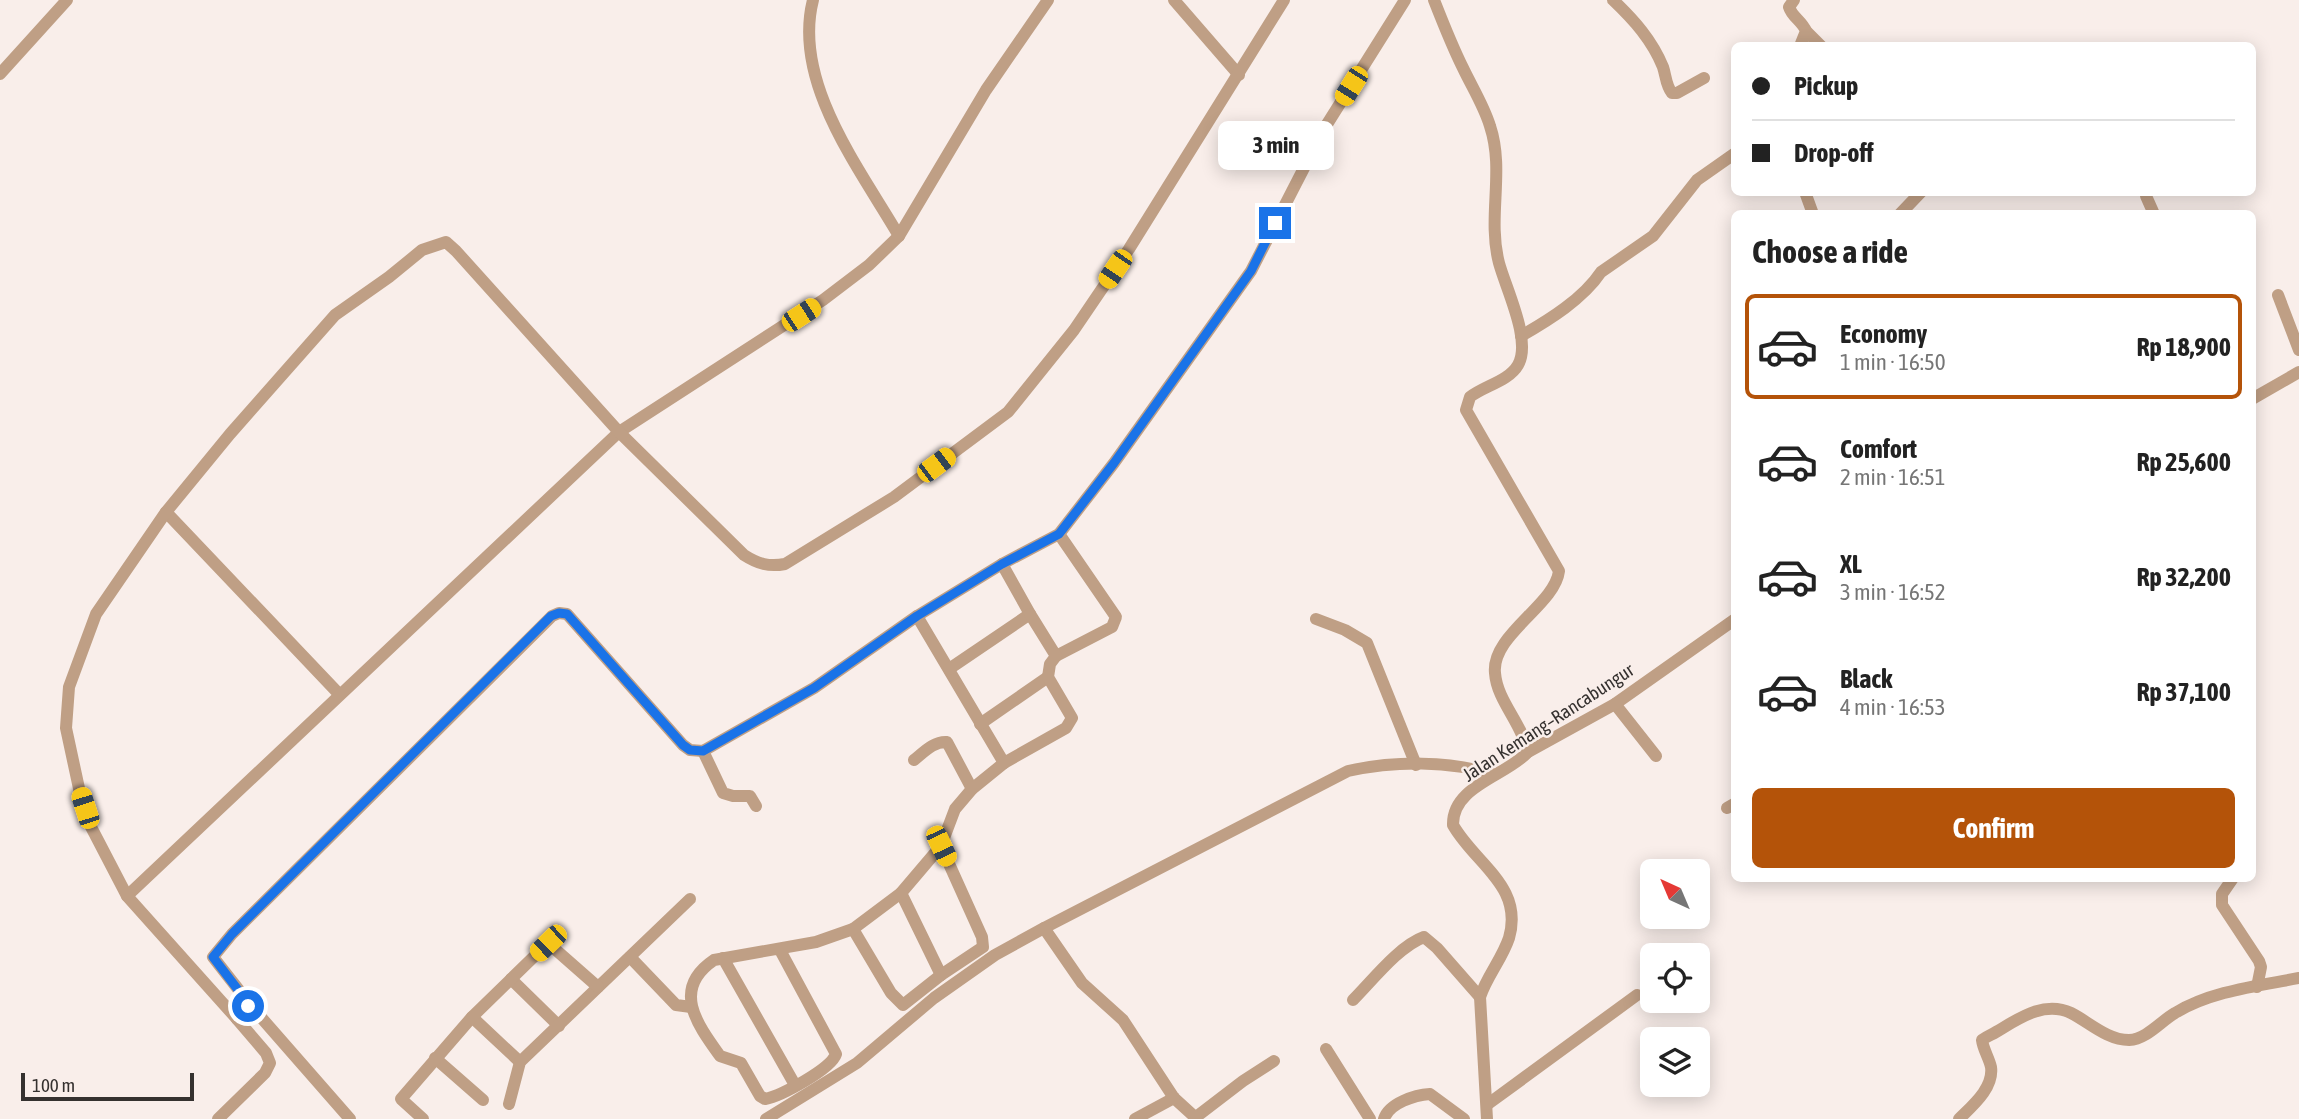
<!DOCTYPE html>
<html lang="en">
<head>
<meta charset="utf-8">
<style>
	body { margin:0; font-family:"Asap Condensed",sans-serif; background:#f6f6f6; color:#222; height:100vh; display:flex; flex-direction:column; font-size:26px; white-space:nowrap }
	* { box-sizing:border-box; margin:0 }
	p { font-size:23px; color:#767676 }
	.icon { flex:none; width:38px; height:38px; fill:none; stroke:currentColor; stroke-width:2; stroke-linecap:round; stroke-linejoin:round }
	.map { position:relative; flex:1; overflow:hidden }
	.side { position:absolute; left:1731px; top:210px; width:525px; height:672px; display:flex; flex-direction:column; background:#fff; border-radius:10px; box-shadow:0 4px 18px #0003 }
	.side>* { flex:none }
	.guide { position:absolute; left:1731px; top:42px; width:525px; height:154px; border-radius:10px; box-shadow:0 4px 18px #0003; display:grid; align-content:center; height:154px; padding:0 21px; background:#fff }
	.needle { width:46px; rotate:316deg }
	.buttons { position:absolute; left:1640px; top:859px; display:grid; gap:14px }
	.buttons a { display:grid; place-items:center; width:70px; height:70px; border-radius:10px; background:#fff; box-shadow:0 4px 18px #0003; font-size:35px }
	.scale { position:absolute; left:21px; bottom:18px; width:173px; box-sizing:border-box; padding-left:7px; border:4px solid #35312f; border-top:0; font-size:19px; line-height:24px; white-space:nowrap; color:#35312f; -webkit-text-stroke:5px #f9eeea; paint-order:stroke }
	.end { position:absolute; width:32px; height:32px; margin:-16px; border:9px solid #1a73e8; background:#fff; box-shadow:0 0 0 4px #fff }
	.from { border-radius:50% }
	.bubble { position:absolute; height:49px; border-radius:10px; background:#fff; box-shadow:0 4px 18px #0003; font-size:23px; font-weight:700; line-height:49px; text-align:center }
	.car { position:absolute; width:21px; height:42px; margin:-21px -10px; border-radius:9px; box-shadow:0 0 5px 2px #0007; background:linear-gradient(#f5c518 24%,#345 0 40%,#f5c518 0 76%,#345 0 86%,#f5c518 0) }
	.guide b { display:flex; align-items:center; gap:24px; height:66px; font-size:26px }
	.guide b+b { border-top:2px solid #e0e0e0 }
	.guide i { width:18px; height:18px; background:#222 }
	ul { padding:0; list-style:none }
	li { display:flex; align-items:center; gap:21px; height:105px; margin:0 14px 10px; padding:0 7px; border:4px solid transparent; border-radius:10px }
	li div { flex:1 }
	li b { display:block; font-size:26px }
	li em { font-style:normal; font-weight:700 }
	li.on { border-color:#b45309 }
	li>.icon { width:63px; height:63px; stroke-width:1.5 }
	h2 { padding:0 21px; font-size:32px; line-height:84px }
	.action { display:flex; gap:14px; margin-top:auto; padding:14px 21px }
	.action a { flex:1; height:80px; border-radius:10px; background:#b45309; color:#fff; font-size:28px; font-weight:700; line-height:80px; text-align:center }
	.map>svg:first-child { display:block }
	.lines { fill:none; stroke-linecap:round; stroke-linejoin:round }
	.minor { stroke:#bf9f85; stroke-width:12 }
	.route { stroke:#1a73e8; stroke-width:9 }
	.labels { text-anchor:middle; stroke-width:5; stroke-linejoin:round; paint-order:stroke }
	.street-label { font-size:19px; fill:#35312f; stroke:#f9eeea }
</style>
</head>
<body>
<div class="map">
<svg width="2299" height="1119" viewBox="0 0 2299 1119">
	<rect width="100%" height="100%" fill="#f9eeea"/>
	<g class="lines">
		<g class="minor">
			<path d="M813 0C792 82 860 169 899 236"/>
			<polyline points="1174,0 1239,75"/>
			<path d="M1434 0C1443 23 1452 46 1463 68 1472 87 1484 106 1490 126 1505 171 1487 217 1499 263 1506 289 1532 341 1518 365 1509 381 1484 386 1470 397L1466 410 1559 571C1555 605 1491 635 1495 673 1497 701 1522 723 1528 752"/>
			<path d="M1613 0C1634 20 1652 40 1663 67 1666 76 1666 86 1672 93H1677L1704 78"/>
			<path d="M1794 0 1789 7C1792 17 1802 21 1806 31L1800 46"/>
			<polyline points="1806,31 1821,46"/>
			<polyline points="0,74 67,0"/>
			<polyline points="1805,192 1813,214"/>
			<polyline points="2146,196 2154,214"/>
			<polyline points="1900,214 1921,192"/>
			<polyline points="2278,295 2299,350"/>
			<path d="M1521 336C1549 320 1583 299 1601 272L1653 236 1697 180 1734 154"/>
			<polyline points="2252,399 2299,372"/>
			<polyline points="166,512 339,694"/>
			<polyline points="917,616 1004,763"/>
			<polyline points="1316,619 1345,630 1367,643 1416,765"/>
			<polyline points="1056,656 1112,627 1116,617 1059,534"/>
			<polyline points="949,669 1030,614 1002,564"/>
			<polyline points="1615,704 1656,756"/>
			<polyline points="980,724 1048,677"/>
			<polyline points="703,751 723,793 733,796 750,796 756,806"/>
			<path d="M914 760C924 752 934 741 947 742L972 789"/>
			<polyline points="1727,808 1734,804"/>
			<polyline points="2233,878 2222,894 2222,905 2259,961 2261,967 2257,987"/>
			<polyline points="901,893 941,975"/>
			<polyline points="127,896 619,432 823,300 869,265 899,236 986,90 1048,0"/>
			<path d="M1044 928 1348 771C1394 761 1450 760 1494 775"/>
			<polyline points="853,929 891,993 903,1005 941,975 983,947 982,937 941,846"/>
			<path d="M780 950 836 1054C831 1069 781 1096 765 1099L760 1096 741 1063 720 1056C697 1024 671 989 714 960L816 942 853 929 901 893 935 853 941 846 955 809 972 789 1004 763 1066 728 1072 718 1048 677 1050 664 1056 656 1030 614"/>
			<polyline points="630,957 676,1005 691,1007"/>
			<polyline points="723,958 795,1085"/>
			<polyline points="511,979 559,1026"/>
			<path d="M1353 1000C1372 981 1399 946 1424 937L1437 948 1480 997"/>
			<polyline points="472,1017 520,1062"/>
			<polyline points="237,1019 247,1010 249,1003 213,957 232,934 552,616 559,613 567,614 683,745 690,750 703,751 814,688 917,616 1002,564 1059,534 1114,463 1251,271 1324,129 1405,0"/>
			<polyline points="237,1019 259,1015 350,1119"/>
			<polyline points="1326,1049 1370,1119"/>
			<polyline points="435,1058 483,1100"/>
			<polyline points="509,1104 520,1062 690,899"/>
			<polyline points="1488,1104 1637,995"/>
			<polyline points="1196,1117 1243,1081 1274,1061"/>
			<path d="M218 1119 265 1073 270 1063 266 1053 237 1019 127 896 89 823 80 793 66 728 69 687 96 614 166 512 230 434 335 315 389 277 422 250 446 242 456 251 619 432 744 555C758 564 769 567 785 564L894 497 1008 412 1074 330 1129 249 1284 0"/>
			<polyline points="423,1119 401,1099 472,1017 548,943 598,987"/>
			<polyline points="766,1119 857,1063 934,998 995,955 1044,928 1082,983 1123,1020 1174,1098 1197,1119"/>
			<polyline points="1135,1119 1174,1098"/>
			<path d="M1384 1119C1389 1103 1415 1095 1430 1094L1464 1119"/>
			<path d="M1487 1119 1480 997C1487 976 1502 959 1509 938 1524 886 1475 864 1453 825 1452 786 1506 776 1528 752L1615 704 1734 620"/>
			<path d="M1959 1119C1972 1106 1994 1088 1991 1067 1989 1058 1983 1049 1982 1040 1987 1036 1991 1035 1996 1032 2018 1019 2044 1000 2071 1013 2089 1022 2107 1040 2129 1040 2147 1039 2161 1021 2175 1013 2211 991 2258 986 2299 978"/>
		</g>
	</g>
	<g class="lines">
		<polyline class="route" points="248,1006 248,1003 213,957 232,934 551,616 559,613 567,614 683,745 690,750 703,751 814,688 917,616 1002,564 1059,534 1114,463 1251,271 1275,223"/>
	</g>
	<g class="labels">
		<g class="street-label">
			<text transform="translate(1548 722) rotate(-33)" y="7">Jalan Kemang–Rancabungur</text>
		</g>
	</g>
</svg>
<div class="buttons">
<a><svg class="needle" viewBox="-14 -14 28 28"><path d="M0-13l5 13h-10z" fill="#e53935"/><path d="M0 13l5-13h-10z" fill="#767676"/></svg></a>
<a><svg class="icon" aria-label="locate" viewBox="0 0 24 24"><circle cx="12" cy="12" r="6"/><path d="M12 2v4M12 18v4M2 12h4M18 12h4"/></svg></a>
<a><svg class="icon" aria-label="layers" viewBox="0 0 24 24"><path d="M12 4l9 5-9 5-9-5zM3 14l9 5 9-5"/></svg></a>
</div>
<div class="scale">100 m</div>
<i class="end from" style="left:248px;top:1006px"></i>
<i class="end" style="left:1275px;top:223px"></i>
<div class="bubble" style="left:1218px;top:121px;width:116px">3 min</div>
<i class="car" style="left:1351px;top:86px;rotate:212deg"></i>
<i class="car" style="left:1115px;top:269px;rotate:214deg"></i>
<i class="car" style="left:801px;top:315px;rotate:57deg"></i>
<i class="car" style="left:936px;top:465px;rotate:53deg"></i>
<i class="car" style="left:85px;top:808px;rotate:342deg"></i>
<i class="car" style="left:941px;top:846px;rotate:155deg"></i>
<i class="car" style="left:548px;top:943px;rotate:226deg"></i>
<div class="guide">
<b><i class="from"></i>Pickup</b>
<b><i></i>Drop-off</b>
</div>
<section class="side">
<h2>Choose a ride</h2>
<ul>
<li class="on"><svg class="icon" aria-label="car" viewBox="0 0 24 24"><path d="M5 17H2v-5l4-1 3-4h7l3 4 3 1v5h-3M9 17h6M6 11h13"/><circle cx="7" cy="17" r="2"/><circle cx="17" cy="17" r="2"/></svg><div><b>Economy</b><p>1 min · 16:50</p></div><em>Rp 18,900</em></li>
<li><svg class="icon" aria-label="car" viewBox="0 0 24 24"><path d="M5 17H2v-5l4-1 3-4h7l3 4 3 1v5h-3M9 17h6M6 11h13"/><circle cx="7" cy="17" r="2"/><circle cx="17" cy="17" r="2"/></svg><div><b>Comfort</b><p>2 min · 16:51</p></div><em>Rp 25,600</em></li>
<li><svg class="icon" aria-label="car" viewBox="0 0 24 24"><path d="M5 17H2v-5l4-1 3-4h7l3 4 3 1v5h-3M9 17h6M6 11h13"/><circle cx="7" cy="17" r="2"/><circle cx="17" cy="17" r="2"/></svg><div><b>XL</b><p>3 min · 16:52</p></div><em>Rp 32,200</em></li>
<li><svg class="icon" aria-label="car" viewBox="0 0 24 24"><path d="M5 17H2v-5l4-1 3-4h7l3 4 3 1v5h-3M9 17h6M6 11h13"/><circle cx="7" cy="17" r="2"/><circle cx="17" cy="17" r="2"/></svg><div><b>Black</b><p>4 min · 16:53</p></div><em>Rp 37,100</em></li>
</ul>
<div class="action"><a>Confirm</a></div>
</section>
</div>
</body>
</html>
